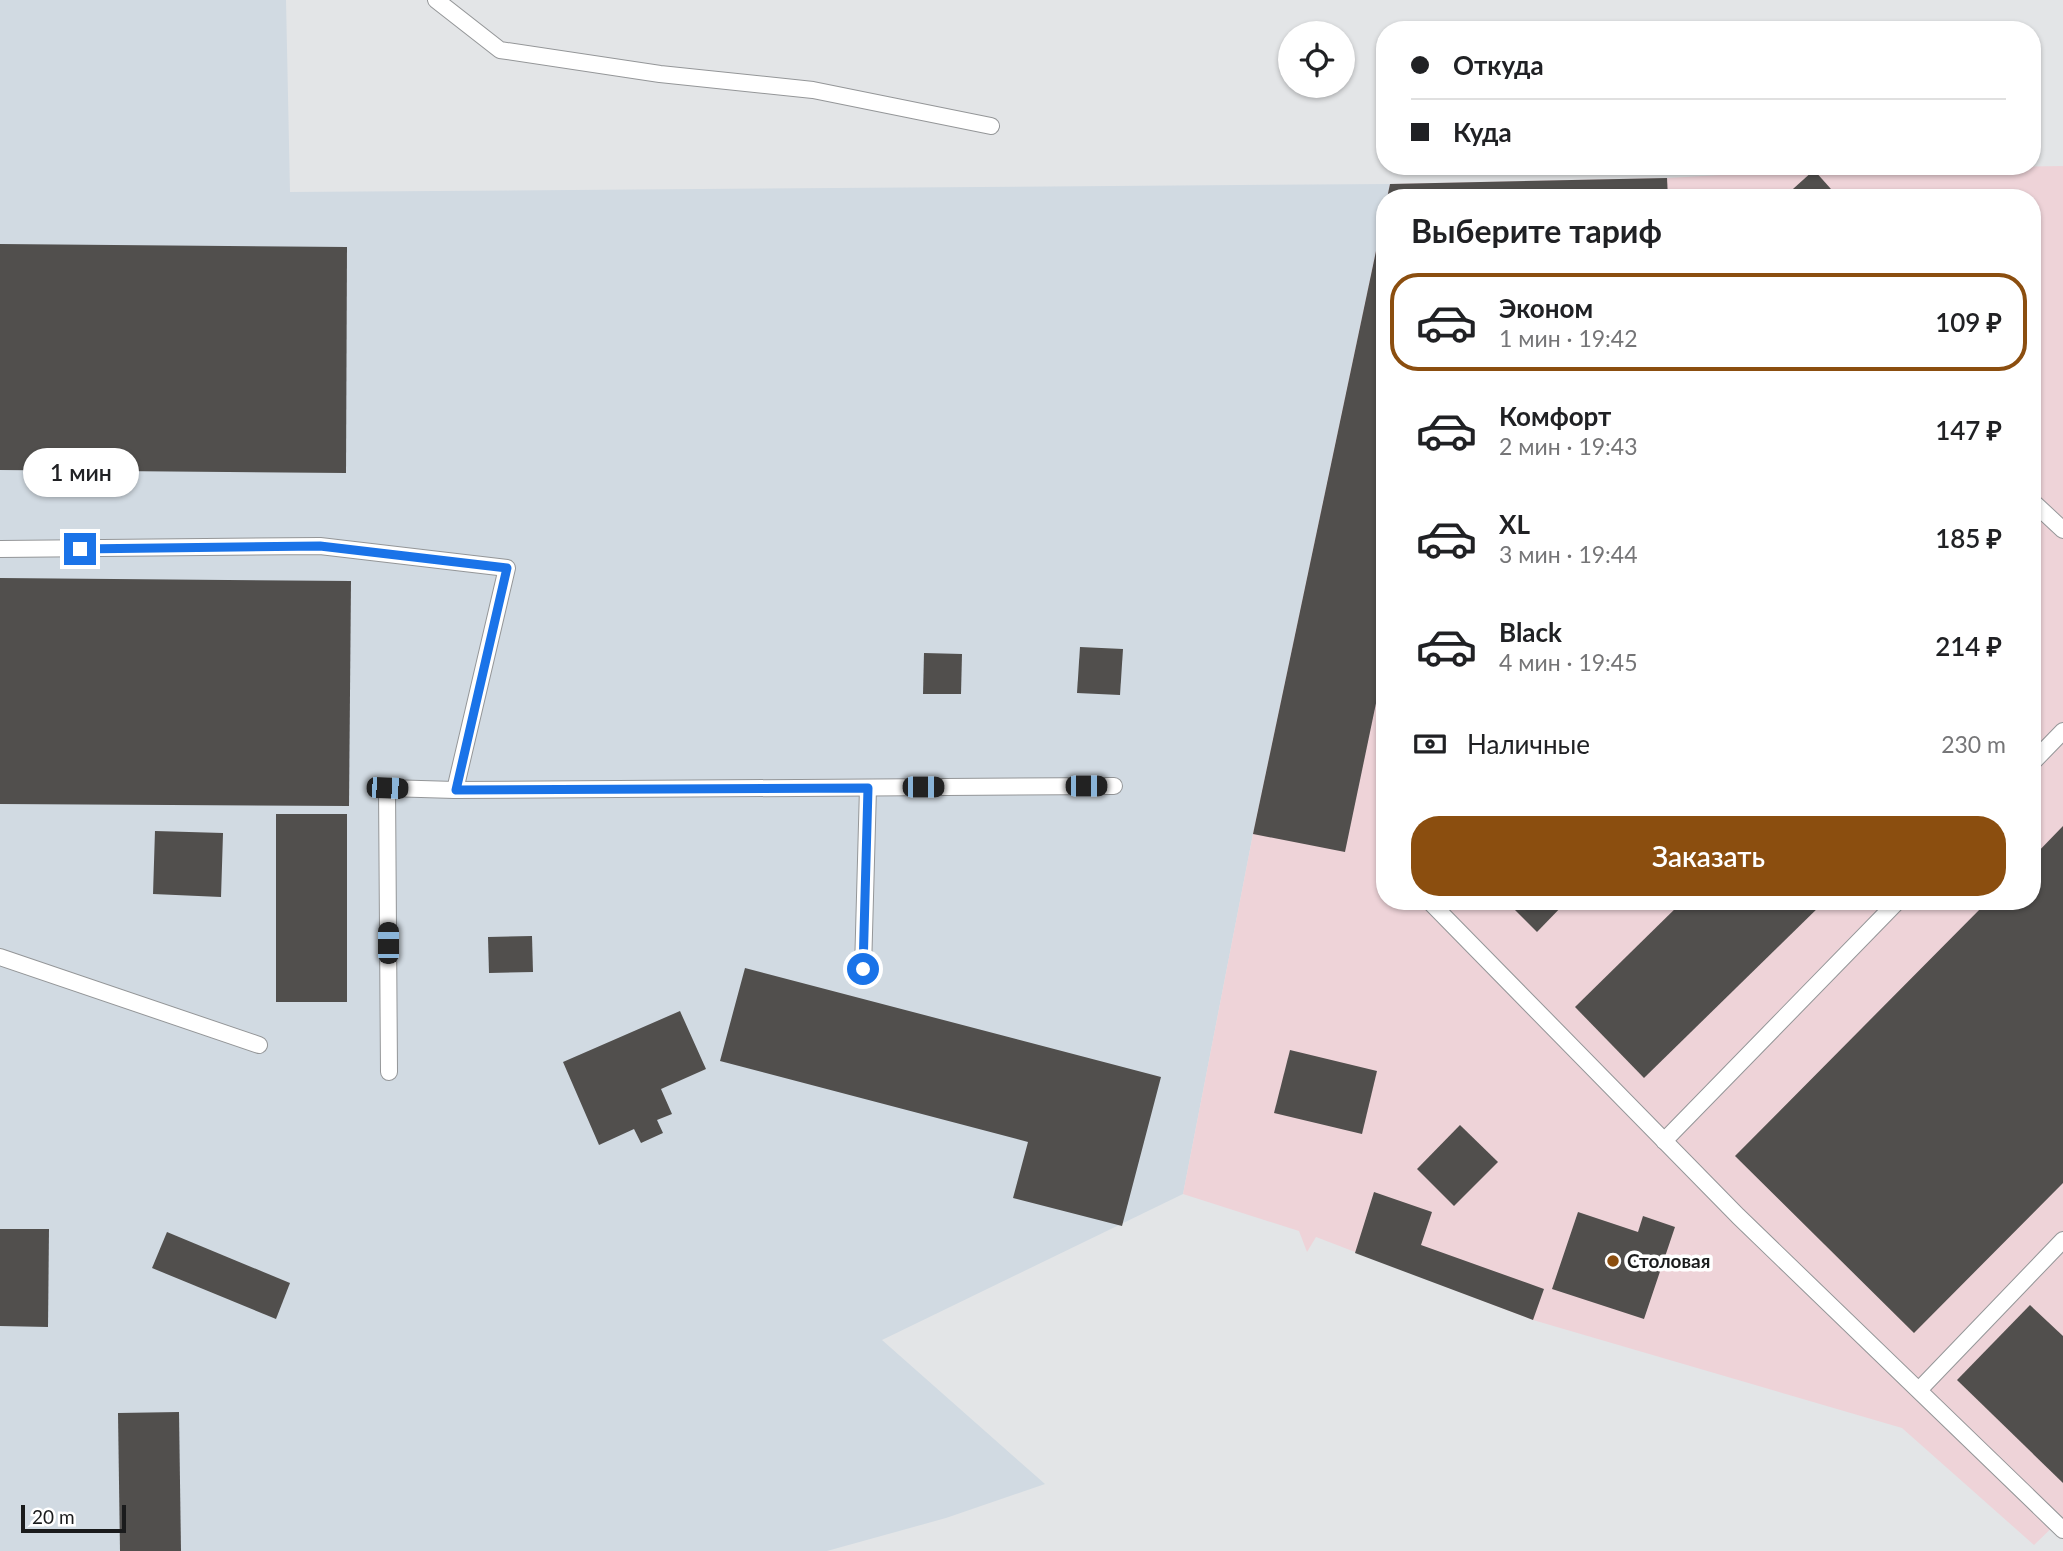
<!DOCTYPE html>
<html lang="ru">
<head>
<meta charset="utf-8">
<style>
	body { margin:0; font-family:Lato,sans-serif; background:#f6f6f6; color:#202124; height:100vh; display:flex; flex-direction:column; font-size:26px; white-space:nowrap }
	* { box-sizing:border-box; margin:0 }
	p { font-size:23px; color:#757577 }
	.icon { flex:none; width:38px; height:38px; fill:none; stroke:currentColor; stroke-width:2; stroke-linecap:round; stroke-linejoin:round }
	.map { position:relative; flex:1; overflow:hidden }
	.side { position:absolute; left:1376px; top:189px; width:665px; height:721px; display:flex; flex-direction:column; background:#fff; border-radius:28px; box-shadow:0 2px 5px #0004 }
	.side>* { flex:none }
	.banner { position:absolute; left:1376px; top:21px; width:665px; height:154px; border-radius:28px; box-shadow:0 2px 5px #0004; display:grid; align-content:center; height:154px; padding:0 35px; background:#fff }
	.buttons { position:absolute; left:1278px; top:21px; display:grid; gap:14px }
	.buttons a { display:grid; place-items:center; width:77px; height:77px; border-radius:50%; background:#fff; box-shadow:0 2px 5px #0004; font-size:35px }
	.scale { position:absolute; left:21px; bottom:18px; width:105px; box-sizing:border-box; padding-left:7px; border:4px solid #1a1b1c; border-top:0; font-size:19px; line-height:24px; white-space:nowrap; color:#1a1b1c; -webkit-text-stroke:5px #fff; paint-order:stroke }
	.end { position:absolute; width:32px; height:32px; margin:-16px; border:9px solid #1a73e8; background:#fff; box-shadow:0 0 0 4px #fff }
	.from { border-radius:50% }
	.bubble { position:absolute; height:49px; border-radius:24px; background:#fff; box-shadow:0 2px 5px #0004; font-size:23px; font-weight:600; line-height:49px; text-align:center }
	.car { position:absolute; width:21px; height:42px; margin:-21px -10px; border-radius:9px; box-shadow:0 0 5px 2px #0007; background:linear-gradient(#222 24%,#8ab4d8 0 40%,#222 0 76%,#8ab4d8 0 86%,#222 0) }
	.banner b { display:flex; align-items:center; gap:24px; height:66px; font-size:26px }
	.banner b+b { border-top:2px solid #e0e0e0 }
	.banner i { width:18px; height:18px; background:#202124 }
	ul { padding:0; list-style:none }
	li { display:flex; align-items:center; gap:21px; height:98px; margin:0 14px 10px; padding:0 21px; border:4px solid transparent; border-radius:28px }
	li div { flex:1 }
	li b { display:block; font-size:26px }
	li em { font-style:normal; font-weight:600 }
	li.selected { border-color:#8b4e0f }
	li>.icon { width:63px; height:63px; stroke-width:1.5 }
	h2 { padding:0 35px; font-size:32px; line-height:84px }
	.pay { display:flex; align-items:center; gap:18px; height:77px; padding:0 35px; font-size:26px }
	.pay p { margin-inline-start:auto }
	.primary-button { display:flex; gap:14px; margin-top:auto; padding:14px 35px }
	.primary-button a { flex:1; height:80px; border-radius:28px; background:#8b4e0f; color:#fff; font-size:28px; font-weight:600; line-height:80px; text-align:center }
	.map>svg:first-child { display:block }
	.built { fill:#d1dae2 }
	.industrial { fill:#eed3d8 }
	.building { fill:#514f4d }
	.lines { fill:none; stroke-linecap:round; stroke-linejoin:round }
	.lane-casing { stroke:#949698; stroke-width:18 }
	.lane { stroke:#fff; stroke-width:16 }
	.route { stroke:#1a73e8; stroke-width:9 }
	.poi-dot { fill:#8b4e0f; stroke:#fff; stroke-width:2.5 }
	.labels { text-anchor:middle; stroke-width:7; stroke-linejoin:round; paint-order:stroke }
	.poi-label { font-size:19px; font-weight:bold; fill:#1a1b1c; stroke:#fff; text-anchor:start }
</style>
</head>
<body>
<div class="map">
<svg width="2063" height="1551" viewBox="0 0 2063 1551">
	<rect width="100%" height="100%" fill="#e3e5e7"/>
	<polygon class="built" points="0,0 286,0 290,192 1390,184 1387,198 1384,198 1384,213 1253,834 1183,1194 882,1340 1045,1484 946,1518 827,1551 0,1551"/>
	<polygon class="industrial" points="2063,166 2063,1517 2034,1545 1902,1428 1533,1320 1316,1237 1307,1252 1299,1231 1183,1194 1253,834 1384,213 1384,901 2032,901 2032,198 1387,198 1390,184 1667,178 1814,170"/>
	<g class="building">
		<polygon points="1814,170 1839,198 1783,198"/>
		<polygon points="1667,178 1668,198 1387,198 1390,184"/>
		<polygon points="1383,218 1384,665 1345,852 1253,834"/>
		<polygon points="0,244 347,247 346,473 0,470"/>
		<polygon points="0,578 351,581 349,806 0,804"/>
		<polygon points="1080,647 1123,649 1120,695 1077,693"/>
		<polygon points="924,653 962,654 961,694 923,694"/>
		<rect x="276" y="814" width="71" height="188"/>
		<polygon points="2063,826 2063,1183 1914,1333 1735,1156 1988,901 2032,901 2032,858"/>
		<polygon points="155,831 223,833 221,897 153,894"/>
		<polygon points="1506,901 1567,901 1537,932"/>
		<polygon points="1683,901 1825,901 1644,1078 1575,1007"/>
		<polygon points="532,936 533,972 489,973 488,937"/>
		<polygon points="745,968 1161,1077 1122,1226 1013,1198 1028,1142 720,1061"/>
		<polygon points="680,1011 706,1069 661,1089 672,1114 657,1120 663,1133 641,1143 634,1129 599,1145 563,1062"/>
		<polygon points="1290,1050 1377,1071 1362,1134 1274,1113"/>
		<polygon points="1460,1125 1498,1162 1454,1206 1417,1169"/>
		<polygon points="1374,1192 1432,1212 1421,1245 1544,1289 1533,1320 1355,1253"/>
		<polygon points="1578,1212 1638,1232 1643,1216 1675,1227 1644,1319 1552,1289"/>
		<polygon points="0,1229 49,1229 48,1327 0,1326"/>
		<polygon points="167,1232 290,1283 276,1319 152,1268"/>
		<polygon points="2030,1305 2063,1336 2063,1483 1957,1380"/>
		<polygon points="179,1412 181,1551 120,1551 118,1413"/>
	</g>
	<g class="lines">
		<g class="lane-casing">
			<g id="lane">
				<polyline points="436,0 500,50 660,74 813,90 991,126"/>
				<polyline points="2032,501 2063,530"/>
				<polyline points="0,549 320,546 507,568 455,790 1114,786"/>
				<polyline points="2032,763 2063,731"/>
				<polyline points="1429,901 1738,1216 2063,1530"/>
				<polyline points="0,957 259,1045"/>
				<polyline points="863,969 868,788"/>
				<polyline points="389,1072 387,788 455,790"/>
				<polyline points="1664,1141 1898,901"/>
				<polyline points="1919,1390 2063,1240"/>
			</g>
		</g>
		<use href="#lane" class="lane"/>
	</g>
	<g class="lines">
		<polyline class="route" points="80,549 320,546 507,568 456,790 868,788 863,969"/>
	</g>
	<circle class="poi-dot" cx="1613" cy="1261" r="7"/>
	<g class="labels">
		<g class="poi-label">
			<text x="1627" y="1268">Столовая</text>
		</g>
	</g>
</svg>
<div class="buttons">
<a><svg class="icon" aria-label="locate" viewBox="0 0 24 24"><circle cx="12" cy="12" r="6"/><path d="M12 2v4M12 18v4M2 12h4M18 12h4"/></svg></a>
</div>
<div class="scale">20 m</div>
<i class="end from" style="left:863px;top:969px"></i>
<i class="end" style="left:80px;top:549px"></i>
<div class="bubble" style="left:23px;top:448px;width:116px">1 мин</div>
<i class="car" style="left:1086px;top:786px;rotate:90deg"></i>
<i class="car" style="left:923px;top:787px;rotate:90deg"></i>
<i class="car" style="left:387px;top:788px;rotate:92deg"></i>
<i class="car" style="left:388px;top:943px;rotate:0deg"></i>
<div class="banner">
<b><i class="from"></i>Откуда</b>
<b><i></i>Куда</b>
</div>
<section class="side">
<h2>Выберите тариф</h2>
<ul>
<li class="selected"><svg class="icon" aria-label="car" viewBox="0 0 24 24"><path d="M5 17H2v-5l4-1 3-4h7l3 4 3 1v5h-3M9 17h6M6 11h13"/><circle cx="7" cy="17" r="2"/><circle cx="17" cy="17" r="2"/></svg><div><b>Эконом</b><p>1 мин · 19:42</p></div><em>109 ₽</em></li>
<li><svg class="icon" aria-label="car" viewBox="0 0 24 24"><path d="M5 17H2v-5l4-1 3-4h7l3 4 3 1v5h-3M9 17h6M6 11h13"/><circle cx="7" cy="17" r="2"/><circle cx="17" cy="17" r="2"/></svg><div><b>Комфорт</b><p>2 мин · 19:43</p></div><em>147 ₽</em></li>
<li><svg class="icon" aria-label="car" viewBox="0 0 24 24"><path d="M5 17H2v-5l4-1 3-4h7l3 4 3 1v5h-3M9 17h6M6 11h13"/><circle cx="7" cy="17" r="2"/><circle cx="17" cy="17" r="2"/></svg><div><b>XL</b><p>3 мин · 19:44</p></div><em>185 ₽</em></li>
<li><svg class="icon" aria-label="car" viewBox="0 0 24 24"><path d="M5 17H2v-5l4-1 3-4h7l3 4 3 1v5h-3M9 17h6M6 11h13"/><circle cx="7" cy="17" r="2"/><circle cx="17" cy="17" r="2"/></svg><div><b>Black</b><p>4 мин · 19:45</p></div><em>214 ₽</em></li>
</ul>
<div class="pay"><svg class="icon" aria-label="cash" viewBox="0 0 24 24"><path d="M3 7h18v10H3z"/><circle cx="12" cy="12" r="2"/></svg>Наличные<p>230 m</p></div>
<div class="primary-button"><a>Заказать</a></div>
</section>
</div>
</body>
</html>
